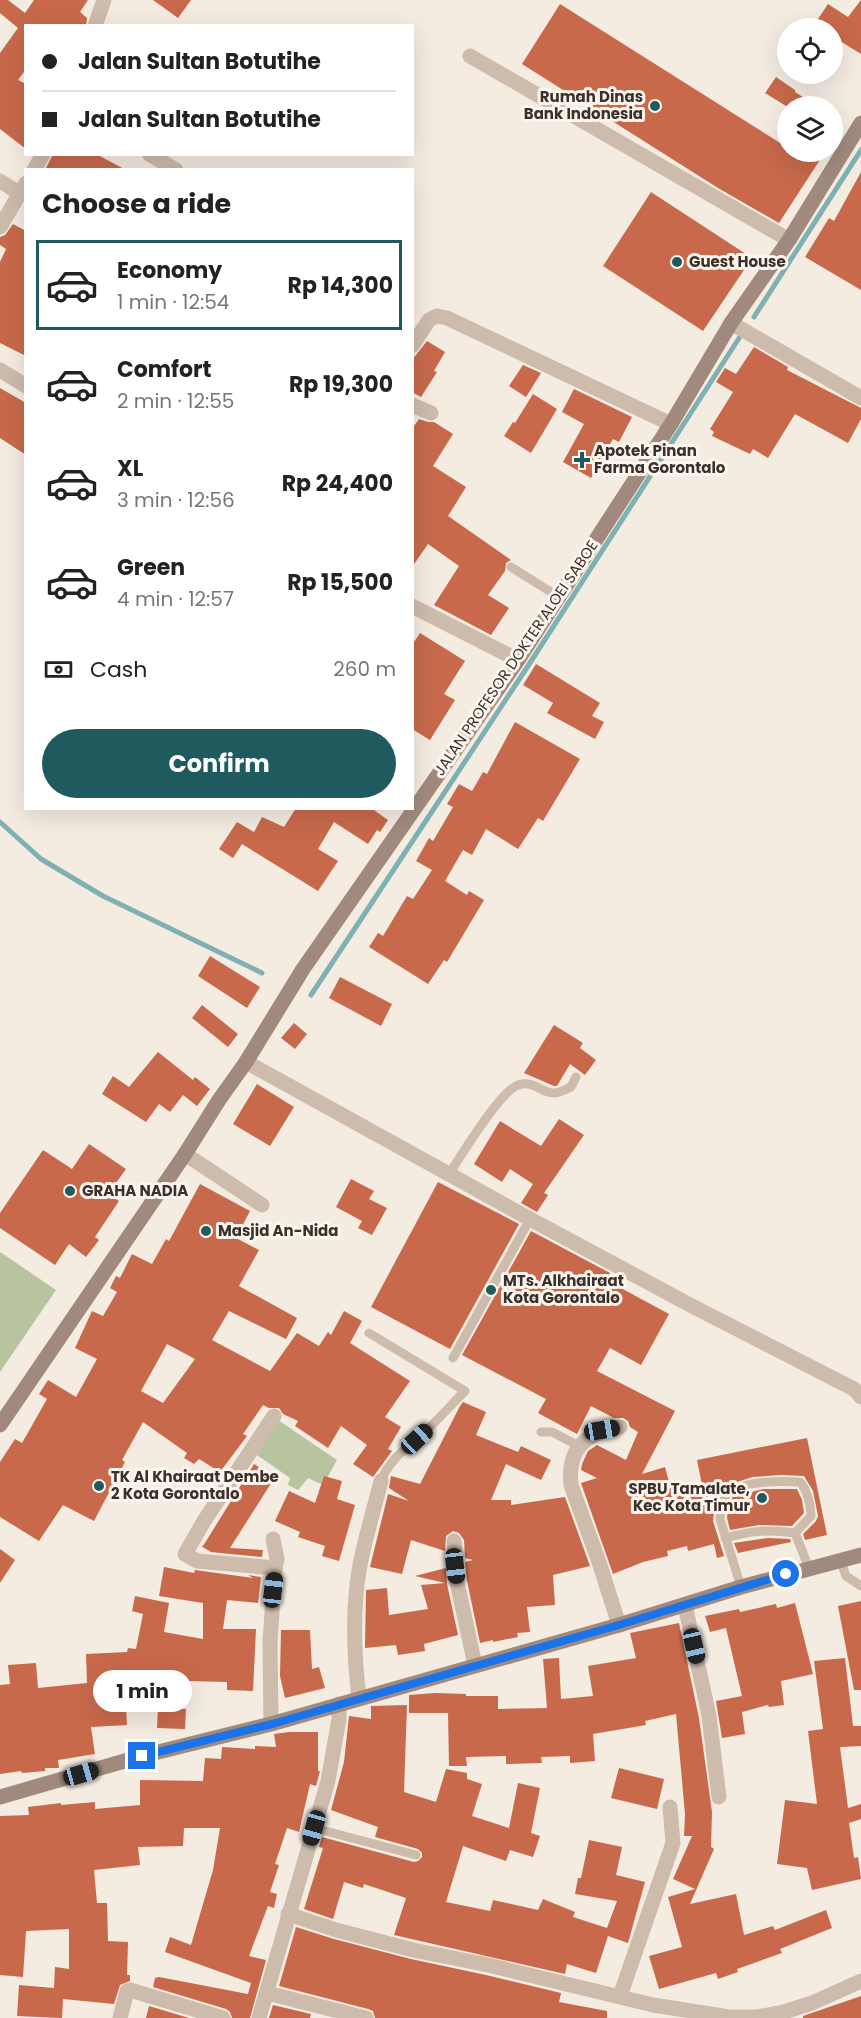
<!DOCTYPE html>
<html lang="en">
<head>
<meta charset="utf-8">
<style>
	body { margin:0; font-family:Poppins,sans-serif; background:#f6f6f6; color:#222; height:100vh; display:flex; flex-direction:column; font-size:22px; white-space:nowrap }
	* { box-sizing:border-box; margin:0 }
	p { font-size:20px; color:#767676 }
	.icon { flex:none; width:33px; height:33px; fill:none; stroke:currentColor; stroke-width:2; stroke-linecap:round; stroke-linejoin:round }
	.map { position:relative; flex:1; overflow:hidden }
	.drawer { position:absolute; left:24px; top:168px; width:390px; height:642px; display:flex; flex-direction:column; background:#fff; border-radius:0px; box-shadow:0 6px 24px #0002 }
	.drawer>* { flex:none }
	.hud { position:absolute; left:24px; top:24px; width:390px; height:132px; border-radius:0px; box-shadow:0 6px 24px #0002; display:grid; align-content:center; height:132px; padding:0 18px; background:#fff }
	.buttons { position:absolute; left:777px; top:18px; display:grid; gap:12px }
	.buttons a { display:grid; place-items:center; width:66px; height:66px; border-radius:50%; background:#fff; box-shadow:0 6px 24px #0002; font-size:30px }
	.end { position:absolute; width:27px; height:27px; margin:-14px; border:8px solid #1a73e8; background:#fff; box-shadow:0 0 0 3px #fff }
	.from { border-radius:50% }
	.bubble { position:absolute; height:42px; border-radius:21px; background:#fff; box-shadow:0 6px 24px #0002; font-size:20px; font-weight:700; line-height:42px; text-align:center }
	.car { position:absolute; width:18px; height:36px; margin:-18px -9px; border-radius:8px; box-shadow:0 0 4px 2px #0007; background:linear-gradient(#222 24%,#8ab4d8 0 40%,#222 0 76%,#8ab4d8 0 86%,#222 0) }
	.hud b { display:flex; align-items:center; gap:21px; height:57px; font-size:22px }
	.hud b+b { border-top:2px solid #e0e0e0 }
	.hud i { width:15px; height:15px; background:#222 }
	ul { padding:0; list-style:none }
	li { display:flex; align-items:center; gap:18px; height:90px; margin:0 12px 9px; padding:0 6px; border:3px solid transparent; border-radius:0px }
	li div { flex:1 }
	li b { display:block; font-size:22px }
	li em { font-style:normal; font-weight:700 }
	li.current { border-color:#1f5a5e }
	li>.icon { width:54px; height:54px; stroke-width:1.5 }
	h2 { padding:0 18px; font-size:27px; line-height:72px }
	.pay { display:flex; align-items:center; gap:15px; height:66px; padding:0 18px; font-size:22px }
	.pay p { margin-inline-start:auto }
	.cta { display:flex; gap:12px; margin-top:auto; padding:12px 18px }
	.cta a { flex:1; height:69px; border-radius:36px; background:#1f5a5e; color:#fff; font-size:24px; font-weight:700; line-height:69px; text-align:center }
	.map>svg:first-child { display:block }
	.green { fill:#b8c4a0 }
	.lines { fill:none; stroke-linecap:round; stroke-linejoin:round }
	.stream { stroke:#7fb0b2; stroke-width:5 }
	.building { fill:#c8694b; fill-rule:evenodd }
	.lane { stroke:#cdbbac; stroke-width:9 }
	.street { stroke:#cdbbac; stroke-width:15 }
	.secondary { stroke:#a18a7d; stroke-width:15 }
	.route { stroke:#1a73e8; stroke-width:8 }
	.poi-dot { fill:#1f5a5e; stroke:#fbf5ee; stroke-width:2 }
	.labels { text-anchor:middle; stroke-width:6; stroke-linejoin:round; paint-order:stroke }
	.poi-label { font-size:15px; font-weight:bold; fill:#3b302b; stroke:#fbf5ee; text-anchor:start }
	.street-label { font-size:15px; fill:#3b302b; stroke:#fbf5ee }
</style>
</head>
<body>
<div class="map">
<svg width="861" height="2018" viewBox="0 0 861 2018">
	<rect width="100%" height="100%" fill="#f4ebe1"/>
	<g class="green">
		<polygon points="0,1252 56,1290 0,1372"/>
		<polygon points="278,1420 337,1460 323,1485 308,1478 298,1490 288,1485 290,1478 257,1455"/>
	</g>
	<g class="lines">
		<g class="stream">
			<polyline points="754,317 861,150"/>
			<polyline points="0,822 41,859 103,896 262,973"/>
			<polyline points="311,995 526,669 743,332"/>
		</g>
	</g>
	<g class="building">
		<polygon points="0,0 8,0 25,13 34,0 88,0 80,12 87,18 86,26 26,26 26,69 18,80 26,84 26,149 0,129 0,53 18,28 0,13"/>
		<polygon points="153,0 191,0 178,18"/>
		<polygon points="861,0 861,54 832,36 832,28 812,28 828,4 848,17"/>
		<polygon points="560,4 788,148 788,152 825,152 779,223 718,188 522,64"/>
		<polygon points="776,77 795,90 795,92 817,106 786,106 765,93"/>
		<polygon points="53,154 96,154 126,170 45,170"/>
		<polygon points="861,172 861,290 805,257 829,218 834,221"/>
		<polygon points="651,192 752,258 703,331 603,266"/>
		<polygon points="13,224 26,231 26,356 0,343 0,262 6,249 0,245 0,237 5,235"/>
		<polygon points="427,341 445,352 434,371 437,372 421,397 412,392 412,360"/>
		<polygon points="754,347 788,367 787,370 861,408 861,419 848,443 795,414 768,458 753,449 750,454 712,436 714,432 710,429 733,392 716,382 725,368 736,374"/>
		<polygon points="523,365 541,373 526,397 509,386"/>
		<polygon points="0,388 26,403 26,455 0,438"/>
		<polygon points="574,389 632,417 619,442 613,439 591,478 563,462 584,424 562,412"/>
		<polygon points="533,394 557,409 531,453 504,436 513,422 515,423"/>
		<polygon points="419,419 428,422 434,422 453,434 433,466 466,487 448,516 511,560 506,563 505,571 488,595 509,608 491,635 434,605 459,566 428,544 412,567 412,429"/>
		<polygon points="420,633 465,661 444,694 455,700 430,740 412,729 412,645"/>
		<polygon points="536,664 600,703 592,716 604,722 595,739 547,713 553,703 523,685"/>
		<polygon points="515,722 580,759 543,821 538,818 518,849 486,829 472,855 463,850 445,881 467,895 469,891 484,900 447,962 444,960 428,984 369,947 378,933 383,936 407,896 413,899 432,870 416,861 429,838 433,841 453,807 447,804 459,784 472,791 483,772 487,774"/>
		<polygon points="296,808 371,808 388,820 380,832 377,830 368,844 334,822 318,849 338,861 318,891 242,844 233,858 219,849 237,822 254,832 262,817 284,827"/>
		<polygon points="210,956 260,987 247,1008 198,976"/>
		<polygon points="340,977 392,1004 381,1026 329,998"/>
		<polygon points="202,1005 238,1034 228,1047 192,1018"/>
		<polygon points="294,1023 307,1034 295,1049 281,1038"/>
		<polygon points="554,1025 583,1043 580,1048 596,1060 585,1075 570,1064 557,1086 554,1086 524,1073"/>
		<polygon points="158,1052 193,1080 195,1077 210,1089 197,1106 183,1095 170,1112 159,1104 146,1122 102,1094 113,1076 129,1087"/>
		<polygon points="257,1084 294,1107 270,1146 233,1124"/>
		<polygon points="559,1119 584,1135 544,1193 548,1195 537,1212 521,1203 533,1184 510,1169 502,1182 474,1164 500,1121 541,1146"/>
		<polygon points="89,1144 126,1169 108,1194 119,1201 95,1237 99,1240 86,1257 69,1244 55,1265 0,1228 0,1213 43,1150 72,1169"/>
		<polygon points="351,1179 374,1191 369,1199 387,1208 372,1235 358,1228 362,1221 336,1207"/>
		<polygon points="438,1182 519,1224 450,1349 371,1307"/>
		<path d="M200 1184 250 1211 236 1238 259 1250 239 1286 297 1318 286 1339 229 1311 212 1340 270 1371 297 1333 319 1346 328 1332 331 1335 344 1311 362 1321 350 1343 410 1381 385 1417 401 1427 388 1449 392 1451 373 1477 353 1464 367 1445 341 1426 328 1448 295 1426 298 1421 283 1414 279 1408H269L263 1405 243 1434 247 1436 220 1472 199 1459 194 1464 184 1458 187 1453 143 1422 122 1460 125 1462 94 1521 63 1505 39 1541 0 1517V1462L15 1439 22 1443 47 1399 39 1394 48 1380 76 1397 97 1359 75 1348 92 1311 103 1316 117 1292 110 1288 116 1276 120 1278 132 1254 152 1264 166 1239 169 1241ZM167 1344 195 1359 163 1403 141 1391Z"/>
		<polygon points="531,1231 610,1273 606,1280 669,1314 641,1365 610,1348 597,1371 675,1411 642,1474 665,1467 673,1497 703,1490 697,1460 807,1438 827,1535 805,1540 803,1534 816,1521 818,1516 813,1491 804,1476 781,1475 753,1477 724,1486 715,1504 713,1521 724,1556 717,1558 714,1544 688,1551 687,1546 667,1551 668,1556 643,1562 613,1574 581,1483 597,1478 581,1470 582,1464 588,1451 597,1445 626,1460 638,1432 630,1427 628,1421 623,1418 614,1418 591,1406 577,1434 538,1413 546,1399 462,1355"/>
		<polygon points="463,1402 486,1412 476,1435 518,1452 521,1446 551,1460 541,1480 506,1464 491,1500 511,1500 511,1505 565,1497 590,1566 553,1575 555,1605 527,1607 530,1632 517,1633 518,1637 493,1642 493,1640 480,1643 467,1581 465,1562 473,1560 465,1558 464,1540 459,1533 453,1531 446,1536 445,1551 411,1540 402,1574 370,1567 388,1494 409,1501 389,1488 391,1476 420,1484 460,1406"/>
		<polygon points="254,1464 275,1477 230,1548 263,1550 262,1557 211,1552 201,1546 203,1546"/>
		<polygon points="324,1476 342,1481 337,1499 355,1505 339,1561 322,1556 325,1546 298,1537 300,1532 275,1521 289,1491 315,1503"/>
		<polygon points="764,1489 797,1489 802,1500 804,1513 792,1526 759,1525 730,1530 727,1518 728,1509 733,1496"/>
		<polygon points="768,1538 790,1539 791,1542 738,1553 734,1543"/>
		<polygon points="0,1549 15,1560 0,1583"/>
		<polygon points="164,1567 194,1573 195,1570 253,1578 248,1575 261,1577 258,1603 227,1600 223,1629 256,1629 253,1691 227,1690 227,1682 188,1681 157,1676 156,1686 125,1684 127,1725 91,1727 95,1754 58,1760 59,1768 45,1768 45,1771 22,1773 21,1771 0,1774 0,1685 10,1684 8,1665 36,1663 38,1688 87,1683 86,1654 127,1652 128,1648 136,1649 143,1614 132,1611 135,1596 169,1603 164,1632 203,1639 203,1603 159,1596"/>
		<polygon points="446,1568 447,1584 458,1635 424,1644 425,1651 398,1655 396,1645 365,1648 366,1590 387,1588 389,1615 428,1609 421,1585 445,1583 415,1576"/>
		<polygon points="861,1601 861,1690 854,1690 838,1606"/>
		<polygon points="795,1603 813,1674 781,1681 784,1705 769,1707 768,1705 742,1712 745,1734 722,1738 716,1701 742,1696 726,1628 710,1632 705,1616 739,1609 740,1612 776,1604 777,1608"/>
		<polygon points="679,1623 699,1718 712,1812 711,1847 714,1849 690,1904 736,1894 744,1935 773,1926 775,1930 826,1910 832,1928 780,1949 782,1953 737,1969 738,1972 718,1979 716,1973 659,1989 649,1956 682,1947 668,1897 695,1889 673,1879 692,1836 684,1836 685,1814 676,1714 645,1721 646,1725 593,1734 595,1761 570,1763 570,1756 541,1757 542,1763 506,1764 506,1756 466,1757 467,1766 449,1766 448,1713 409,1713 409,1695 435,1693 466,1694 466,1696 498,1696 498,1709 547,1708 543,1659 559,1658 561,1699 593,1696 588,1666 636,1658 630,1633"/>
		<polygon points="281,1630 310,1630 312,1669 319,1667 325,1688 285,1698 280,1676"/>
		<polygon points="845,1658 853,1726 861,1726 861,1746 840,1747 848,1808 861,1804 861,1819 849,1823 854,1858 858,1857 861,1879 812,1890 807,1868 777,1864 785,1800 817,1804 808,1731 823,1729 814,1661"/>
		<polygon points="407,1705 404,1792 436,1802 446,1769 467,1773 467,1779 482,1784 472,1816 509,1828 518,1783 540,1788 531,1833 540,1836 533,1857 510,1850 506,1861 463,1846 446,1902 490,1911 493,1900 538,1910 543,1899 575,1912 573,1917 607,1928 617,1901 575,1894 578,1878 581,1878 589,1840 622,1847 616,1875 645,1882 628,1943 608,1936 596,1973 567,1964 565,1974 394,1935 406,1898 364,1884 363,1888 344,1882 333,1919 304,1909 323,1848 319,1847 322,1837 414,1862 418,1861 422,1857 422,1853 418,1849 375,1837 378,1827 331,1810 344,1762 349,1716 371,1719 371,1706"/>
		<polygon points="158,1708 186,1709 185,1729 157,1728"/>
		<polygon points="289,1732 318,1732 318,1771 320,1771 316,1786 310,1784 299,1832 287,1828 275,1864 279,1865 270,1892 277,1894 274,1908 268,1906 249,1956 266,1960 250,2018 232,2018 230,2012 226,2009 153,1987 155,1978 159,1977 248,1994 251,1983 165,1952 170,1937 191,1945 213,1870 220,1828 184,1828 183,1846 138,1847 140,1865 94,1870 97,1903 107,1903 108,1941 128,1942 127,1975 130,1975 130,1981 120,1985 114,2004 63,1999 62,2018 17,2016 19,1985 54,1988 55,1967 69,1969 69,1929 26,1931 23,1977 0,1975 0,1816 29,1815 28,1807 61,1803 61,1805 95,1802 95,1809 140,1805 140,1780 203,1781 205,1758 221,1759 222,1747 255,1749 255,1746 276,1747 274,1734"/>
		<polygon points="619,1768 664,1779 657,1809 611,1798"/>
		<polygon points="296,1927 334,1939 411,1959 486,1975 561,1993 559,2002 607,2011 607,2018 375,2018 373,2011 368,2009 279,1986"/>
		<polygon points="861,1996 861,2018 803,2018 803,2016"/>
		<polygon points="273,2005 311,2014 310,2018 269,2018"/>
		<polygon points="149,2006 189,2018 146,2018"/>
	</g>
	<g class="lines">
		<g class="lane">
			<polyline points="511,567 559,597"/>
			<path d="M449 1174C461 1156 500 1091 518 1085 534 1080 541 1093 554 1093 560 1093 566 1089 571 1087L576 1077"/>
			<path d="M369 1333 465 1391C454 1402 443 1414 432 1425 414 1442 390 1457 381 1481"/>
			<polyline points="453,1358 530,1219"/>
			<polyline points="541,1432 552,1432 579,1446"/>
			<path d="M725 1538C751 1531 768 1529 795 1533"/>
			<polyline points="841,1562 846,1576 861,1586"/>
			<path d="M741 1587 720 1519 721 1507 728 1491C751 1481 775 1481 800 1482 807 1490 811 1505 811 1516L795 1533 809 1568"/>
			<polyline points="314,1828 416,1855"/>
		</g>
		<g class="street">
			<polyline points="95,26 104,0"/>
			<polyline points="470,56 789,240"/>
			<polyline points="149,154 176,170"/>
			<polyline points="34,170 43,154"/>
			<polyline points="0,181 19,193"/>
			<polyline points="0,227 26,183"/>
			<polyline points="731,323 861,398"/>
			<polyline points="412,346 429,320 437,316 447,318 671,424"/>
			<polyline points="0,370 26,386"/>
			<polyline points="412,405 431,413"/>
			<polyline points="412,606 518,660"/>
			<polyline points="246,1062 530,1219 692,1306 854,1389 861,1397"/>
			<polyline points="185,1154 262,1205"/>
			<polyline points="273,1539 277,1559 275,1568"/>
			<polyline points="454,1541 457,1582 475,1665"/>
			<polyline points="685,1605 709,1716 719,1797"/>
			<path d="M619 1625 599 1562 571 1485C567 1448 586 1433 620 1427"/>
			<path d="M359 1698C355 1664 353 1629 356 1595 359 1556 372 1518 381 1481"/>
			<polyline points="271,1724 270,1642 275,1568 197,1561 185,1554 204,1521 274,1416"/>
			<polyline points="288,1914 336,1930 413,1950 488,1965 653,2005 729,2017 757,2017 784,2012 812,2003 861,1981"/>
			<polyline points="267,1993 366,2018"/>
			<polyline points="620,1996 673,1843 670,1807"/>
			<polyline points="120,2018 127,1991 130,1990 223,2018"/>
			<polyline points="259,2018 328,1781 339,1719 339,1704"/>
		</g>
		<g class="secondary">
			<polyline points="0,1425 185,1154 219,1100 246,1062 303,969 518,660 671,424 731,323 789,240 861,123"/>
			<polyline points="0,1797 142,1756 271,1724 619,1625 741,1587 861,1555"/>
		</g>
	</g>
	<g class="lines">
		<polyline class="route" points="142,1756 272,1724 619,1625 786,1574"/>
	</g>
	<g class="poi-dot">
		<circle cx="655" cy="106" r="6"/>
		<circle cx="677" cy="262" r="6"/>
		<path d="M579 451h6v6h6v6h-6v6h-6v-6h-6v-6h6z"/>
		<circle cx="70" cy="1191" r="6"/>
		<circle cx="206" cy="1231" r="6"/>
		<circle cx="491" cy="1290" r="6"/>
		<circle cx="99" cy="1486" r="6"/>
		<circle cx="762" cy="1498" r="6"/>
	</g>
	<g class="labels">
		<g class="poi-label">
			<text x="643" y="102" text-anchor="end">Rumah Dinas<tspan x="643" dy="17">Bank Indonesia</tspan></text>
			<text x="689" y="267">Guest House</text>
			<text x="594" y="456">Apotek Pinan<tspan x="594" dy="17">Farma Gorontalo</tspan></text>
			<text x="82" y="1196">GRAHA NADIA</text>
			<text x="218" y="1236">Masjid An-Nida</text>
			<text x="503" y="1286">MTs. Alkhairaat<tspan x="503" dy="17">Kota Gorontalo</tspan></text>
			<text x="111" y="1482">TK Al Khairaat Dembe<tspan x="111" dy="17">2 Kota Gorontalo</tspan></text>
			<text x="750" y="1494" text-anchor="end">SPBU Tamalate,<tspan x="750" dy="17">Kec Kota Timur</tspan></text>
		</g>
		<g class="street-label">
			<text transform="translate(516 658) rotate(-56)" y="5">JALAN PROFESOR DOKTER ALOEI SABOE</text>
		</g>
	</g>
</svg>
<div class="buttons">
<a><svg class="icon" aria-label="locate" viewBox="0 0 24 24"><circle cx="12" cy="12" r="6"/><path d="M12 2v4M12 18v4M2 12h4M18 12h4"/></svg></a>
<a><svg class="icon" aria-label="layers" viewBox="0 0 24 24"><path d="M12 4l9 5-9 5-9-5zM3 14l9 5 9-5"/></svg></a>
</div>
<i class="end from" style="left:786px;top:1574px"></i>
<i class="end" style="left:142px;top:1756px"></i>
<div class="bubble" style="left:93px;top:1670px;width:99px">1 min</div>
<i class="car" style="left:602px;top:1430px;rotate:81deg"></i>
<i class="car" style="left:417px;top:1439px;rotate:47deg"></i>
<i class="car" style="left:455px;top:1566px;rotate:173deg"></i>
<i class="car" style="left:273px;top:1590px;rotate:7deg"></i>
<i class="car" style="left:694px;top:1646px;rotate:167deg"></i>
<i class="car" style="left:81px;top:1774px;rotate:74deg"></i>
<i class="car" style="left:314px;top:1828px;rotate:196deg"></i>
<div class="hud">
<b><i class="from"></i>Jalan Sultan Botutihe</b>
<b><i></i>Jalan Sultan Botutihe</b>
</div>
<section class="drawer">
<h2>Choose a ride</h2>
<ul>
<li class="current"><svg class="icon" aria-label="car" viewBox="0 0 24 24"><path d="M5 17H2v-5l4-1 3-4h7l3 4 3 1v5h-3M9 17h6M6 11h13"/><circle cx="7" cy="17" r="2"/><circle cx="17" cy="17" r="2"/></svg><div><b>Economy</b><p>1 min · 12:54</p></div><em>Rp 14,300</em></li>
<li><svg class="icon" aria-label="car" viewBox="0 0 24 24"><path d="M5 17H2v-5l4-1 3-4h7l3 4 3 1v5h-3M9 17h6M6 11h13"/><circle cx="7" cy="17" r="2"/><circle cx="17" cy="17" r="2"/></svg><div><b>Comfort</b><p>2 min · 12:55</p></div><em>Rp 19,300</em></li>
<li><svg class="icon" aria-label="car" viewBox="0 0 24 24"><path d="M5 17H2v-5l4-1 3-4h7l3 4 3 1v5h-3M9 17h6M6 11h13"/><circle cx="7" cy="17" r="2"/><circle cx="17" cy="17" r="2"/></svg><div><b>XL</b><p>3 min · 12:56</p></div><em>Rp 24,400</em></li>
<li><svg class="icon" aria-label="car" viewBox="0 0 24 24"><path d="M5 17H2v-5l4-1 3-4h7l3 4 3 1v5h-3M9 17h6M6 11h13"/><circle cx="7" cy="17" r="2"/><circle cx="17" cy="17" r="2"/></svg><div><b>Green</b><p>4 min · 12:57</p></div><em>Rp 15,500</em></li>
</ul>
<div class="pay"><svg class="icon" aria-label="cash" viewBox="0 0 24 24"><path d="M3 7h18v10H3z"/><circle cx="12" cy="12" r="2"/></svg>Cash<p>260 m</p></div>
<div class="cta"><a>Confirm</a></div>
</section>
</div>
</body>
</html>
